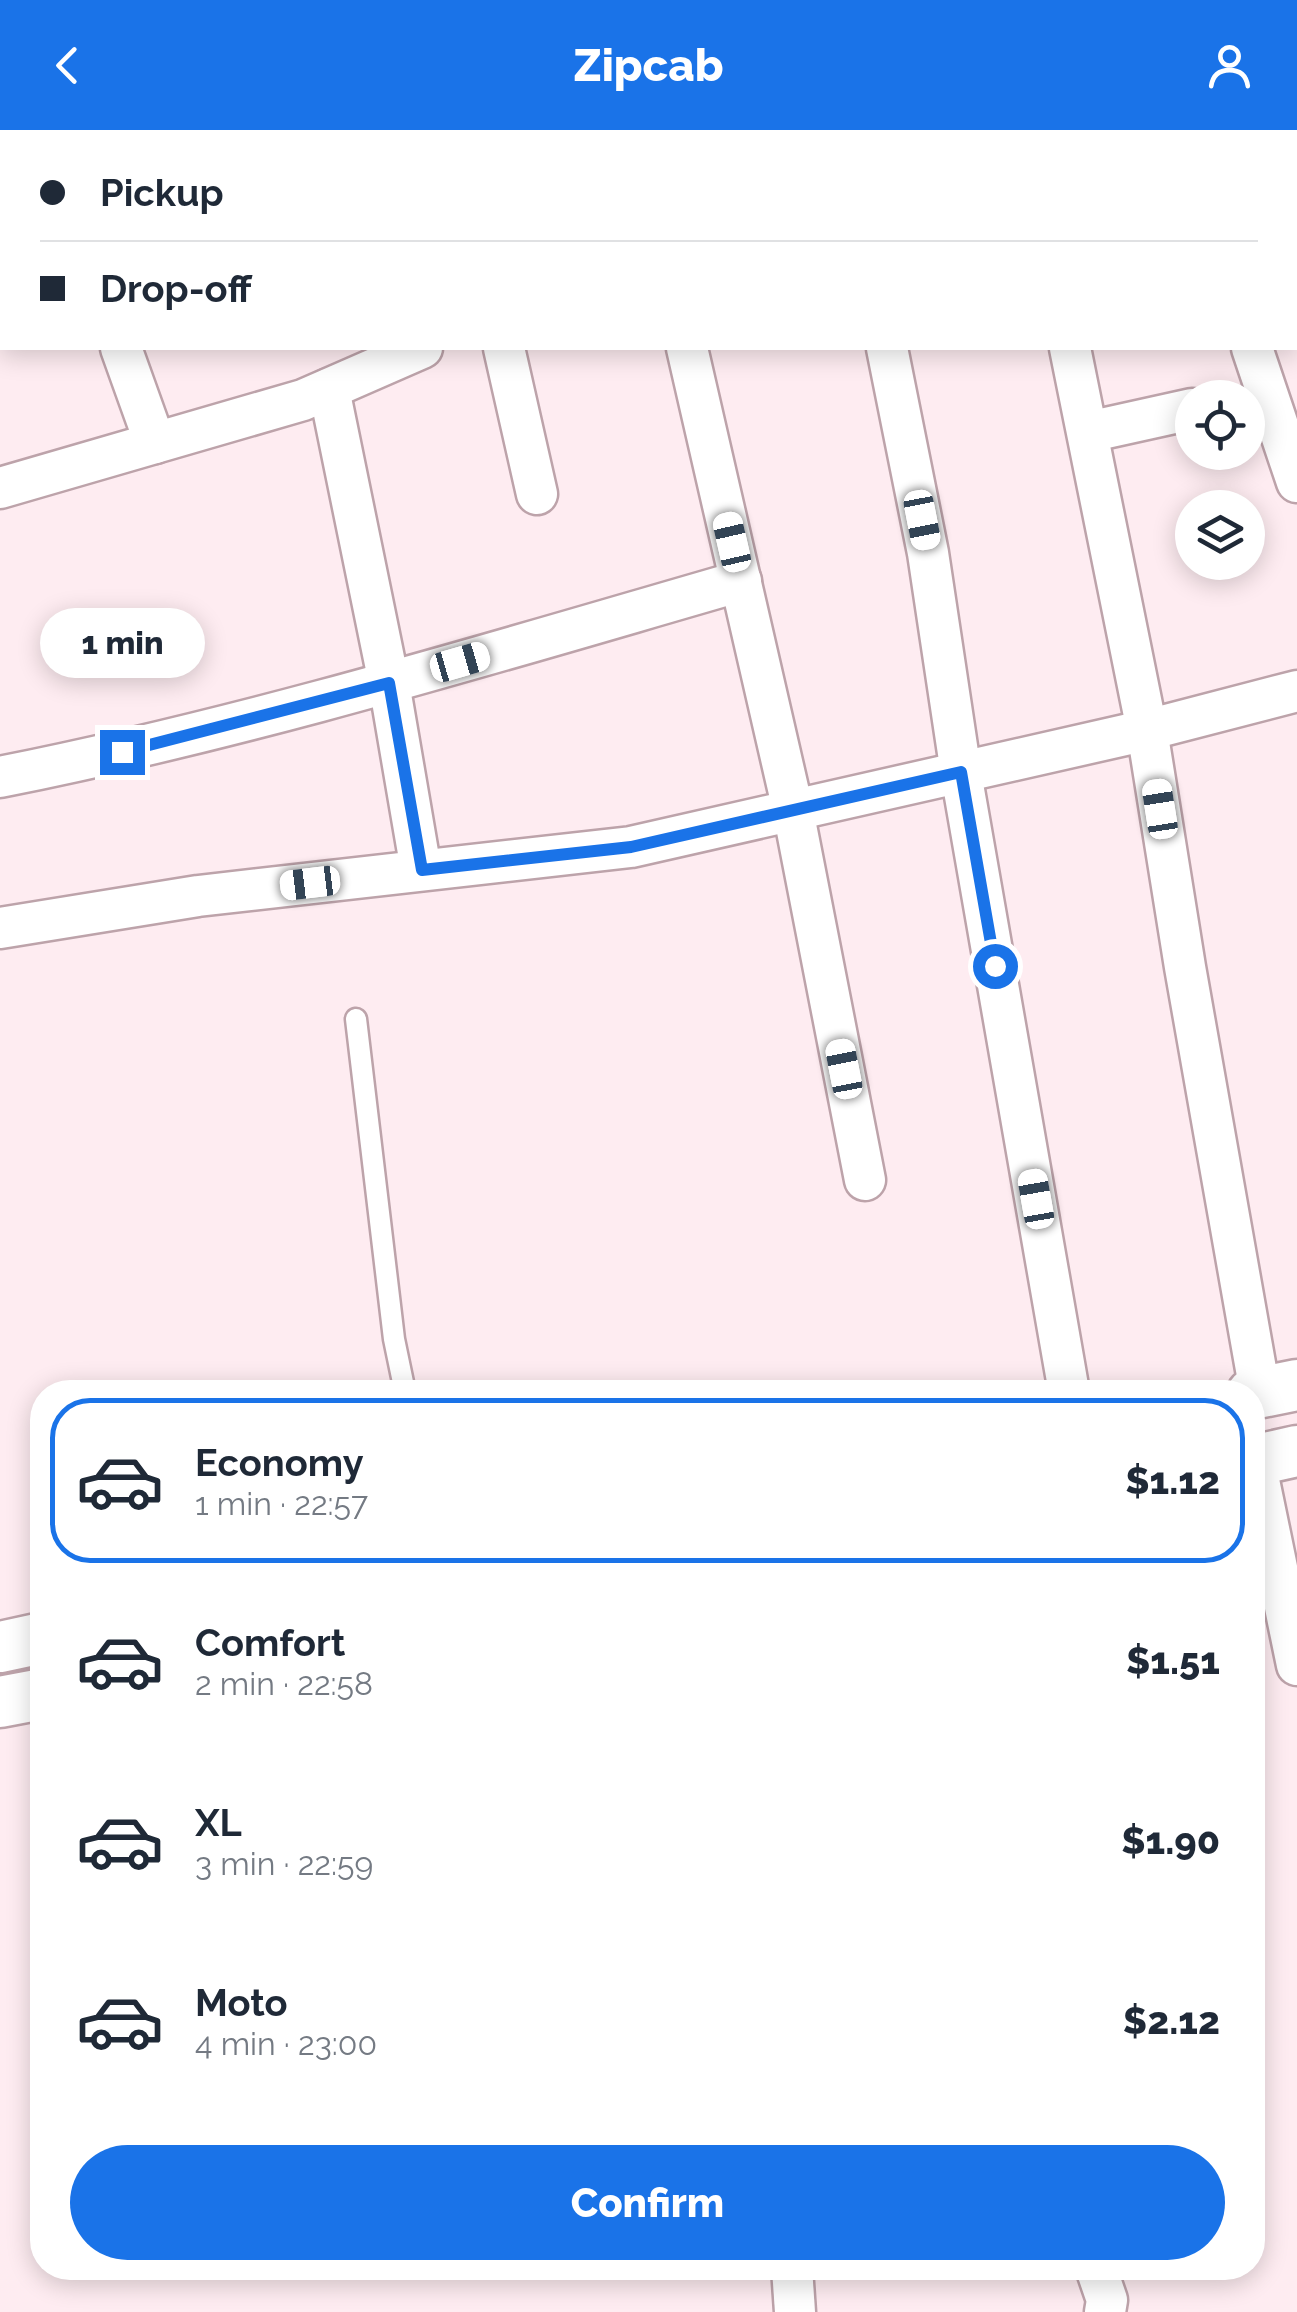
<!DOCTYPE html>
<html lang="en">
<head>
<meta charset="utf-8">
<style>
	body { margin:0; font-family:Raleway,sans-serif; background:#f2f2f3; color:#1f2937; height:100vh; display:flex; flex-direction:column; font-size:38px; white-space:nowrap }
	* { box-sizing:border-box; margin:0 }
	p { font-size:32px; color:#747a83 }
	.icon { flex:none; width:55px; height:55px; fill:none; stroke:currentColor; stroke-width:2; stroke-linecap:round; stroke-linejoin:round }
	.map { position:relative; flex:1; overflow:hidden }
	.side { position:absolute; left:30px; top:1250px; width:1235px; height:900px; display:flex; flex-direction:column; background:#fff; border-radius:40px; box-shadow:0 5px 25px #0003 }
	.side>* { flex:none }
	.top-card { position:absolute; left:0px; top:0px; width:1298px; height:220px; box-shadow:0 5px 25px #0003; display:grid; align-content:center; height:220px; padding:0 40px; background:#fff }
	.fabs { position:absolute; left:1175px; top:250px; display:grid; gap:20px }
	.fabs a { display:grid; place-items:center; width:90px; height:90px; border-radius:50%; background:#fff; box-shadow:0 5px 25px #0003; font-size:50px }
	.end { position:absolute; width:45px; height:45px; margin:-22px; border:12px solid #1a73e8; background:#fff; box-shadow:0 0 0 5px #fff }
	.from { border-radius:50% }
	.bubble { position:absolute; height:70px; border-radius:35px; background:#fff; box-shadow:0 5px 25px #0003; font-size:32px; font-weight:800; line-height:70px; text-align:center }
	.car { position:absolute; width:30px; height:60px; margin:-30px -15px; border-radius:12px; box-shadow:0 0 8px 2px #0007; background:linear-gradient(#fff 24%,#345 0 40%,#fff 0 76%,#345 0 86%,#fff 0) }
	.top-card b { display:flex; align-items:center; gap:35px; height:95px; font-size:38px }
	.top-card b+b { border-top:2px solid #e0e1e3 }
	.top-card i { width:25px; height:25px; background:#1f2937 }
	ul { padding:18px 0 0; list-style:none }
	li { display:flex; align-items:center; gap:30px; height:165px; margin:0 20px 15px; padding:0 20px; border:5px solid transparent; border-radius:40px }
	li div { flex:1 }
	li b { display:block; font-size:38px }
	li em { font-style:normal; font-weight:800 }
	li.on { border-color:#1a73e8 }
	li>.icon { width:90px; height:90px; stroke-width:1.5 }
	.action { display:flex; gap:20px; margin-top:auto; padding:20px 40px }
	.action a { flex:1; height:115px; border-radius:60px; background:#1a73e8; color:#fff; font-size:40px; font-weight:800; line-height:115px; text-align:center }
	header { display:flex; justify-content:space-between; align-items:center; height:130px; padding:0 40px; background:#1a73e8; color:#fff; font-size:45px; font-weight:800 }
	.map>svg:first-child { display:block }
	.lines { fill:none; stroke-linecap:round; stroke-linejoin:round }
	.service-casing { stroke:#bda3aa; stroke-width:25 }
	.minor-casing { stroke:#bda3aa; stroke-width:45 }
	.tertiary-casing { stroke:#bda3aa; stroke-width:55 }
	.service { stroke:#fff; stroke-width:20 }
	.minor { stroke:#fff; stroke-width:40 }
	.tertiary { stroke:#fff; stroke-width:50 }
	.route { stroke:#1a73e8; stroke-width:12 }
</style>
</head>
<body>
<header><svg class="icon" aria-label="back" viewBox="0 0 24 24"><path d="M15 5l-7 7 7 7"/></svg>Zipcab<svg class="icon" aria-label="person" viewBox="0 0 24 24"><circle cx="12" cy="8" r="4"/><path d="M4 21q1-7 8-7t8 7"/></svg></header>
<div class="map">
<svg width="1297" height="2182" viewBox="0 0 1297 2182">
	<rect width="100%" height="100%" fill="#feecf1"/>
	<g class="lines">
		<g class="service-casing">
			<polyline id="service" points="356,889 394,1209 405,1262"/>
		</g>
		<g class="minor-casing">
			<g id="minor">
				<polyline points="79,0 81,2"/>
				<polyline points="302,0 304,2"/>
				<polyline points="634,0 635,2"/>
				<polyline points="830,0 831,2"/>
				<polyline points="1023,0 1024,2"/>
				<polyline points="1178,0 1179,2"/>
				<polyline points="374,2 380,0"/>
				<polyline points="1116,2 1124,0"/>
				<polyline points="1295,129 1297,128"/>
				<polyline points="0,194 2,194"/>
				<polyline points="121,218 155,313"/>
				<polyline points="504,218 537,364"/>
				<polyline points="687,218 793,680 865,1050"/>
				<polyline points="887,218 928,423 961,643 1069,1262"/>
				<polyline points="1070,218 1147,600 1185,837 1260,1262"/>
				<polyline points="1252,218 1297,352"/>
				<polyline points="329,259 389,553 421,740"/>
				<polyline points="1088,302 1192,279"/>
				<polyline points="0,358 303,270 422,218"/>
				<path d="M0 647C251 597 495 522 741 451"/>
				<polyline points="0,798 198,766 631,717 1147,600 1297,561"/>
				<polyline points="1255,1331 1297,1535"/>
				<polyline points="792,2138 795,2182"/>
				<polyline points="1096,2138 1107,2170 1105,2182"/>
			</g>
		</g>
		<g class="tertiary-casing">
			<g id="tertiary">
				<polyline points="1252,1264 1297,1255"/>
				<polyline points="1252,1331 1297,1321"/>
				<polyline points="0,1517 42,1508"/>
				<polyline points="0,1572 42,1564"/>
			</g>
		</g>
		<use href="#service" class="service"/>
		<use href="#minor" class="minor"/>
		<use href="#tertiary" class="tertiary"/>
	</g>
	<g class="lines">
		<polyline class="route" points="122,622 389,553 422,740 631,717 961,642 995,836"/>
	</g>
</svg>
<div class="fabs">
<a><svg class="icon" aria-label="locate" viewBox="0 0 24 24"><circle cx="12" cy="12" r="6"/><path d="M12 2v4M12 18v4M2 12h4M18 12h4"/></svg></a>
<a><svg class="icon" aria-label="layers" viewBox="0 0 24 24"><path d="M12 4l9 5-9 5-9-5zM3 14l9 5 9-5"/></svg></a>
</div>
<i class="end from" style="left:995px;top:836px"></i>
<i class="end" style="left:122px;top:622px"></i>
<div class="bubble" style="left:40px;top:478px;width:165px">1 min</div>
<i class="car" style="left:922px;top:390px;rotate:169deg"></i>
<i class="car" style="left:732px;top:412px;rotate:347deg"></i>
<i class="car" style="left:460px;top:532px;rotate:74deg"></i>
<i class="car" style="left:1160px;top:679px;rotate:351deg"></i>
<i class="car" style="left:310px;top:753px;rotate:263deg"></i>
<i class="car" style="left:844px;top:939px;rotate:349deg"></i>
<i class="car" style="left:1036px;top:1069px;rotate:350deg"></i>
<div class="top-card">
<b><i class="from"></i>Pickup</b>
<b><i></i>Drop-off</b>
</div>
<section class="side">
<ul>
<li class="on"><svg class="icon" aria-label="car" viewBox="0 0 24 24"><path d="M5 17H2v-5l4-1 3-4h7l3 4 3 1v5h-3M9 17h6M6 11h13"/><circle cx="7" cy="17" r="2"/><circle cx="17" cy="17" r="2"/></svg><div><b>Economy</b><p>1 min · 22:57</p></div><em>$1.12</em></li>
<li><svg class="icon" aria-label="car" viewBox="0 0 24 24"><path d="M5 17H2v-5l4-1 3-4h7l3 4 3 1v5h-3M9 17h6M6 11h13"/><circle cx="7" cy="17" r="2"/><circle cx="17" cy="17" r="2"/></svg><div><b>Comfort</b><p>2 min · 22:58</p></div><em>$1.51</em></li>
<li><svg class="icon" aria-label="car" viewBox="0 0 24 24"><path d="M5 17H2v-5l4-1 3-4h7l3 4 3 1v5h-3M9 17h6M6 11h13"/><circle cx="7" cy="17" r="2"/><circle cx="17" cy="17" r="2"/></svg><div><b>XL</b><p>3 min · 22:59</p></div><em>$1.90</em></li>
<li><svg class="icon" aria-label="car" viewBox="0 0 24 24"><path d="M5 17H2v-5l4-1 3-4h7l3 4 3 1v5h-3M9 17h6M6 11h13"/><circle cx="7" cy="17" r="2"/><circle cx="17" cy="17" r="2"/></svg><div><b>Moto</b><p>4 min · 23:00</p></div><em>$2.12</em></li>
</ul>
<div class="action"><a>Confirm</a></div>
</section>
</div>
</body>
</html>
